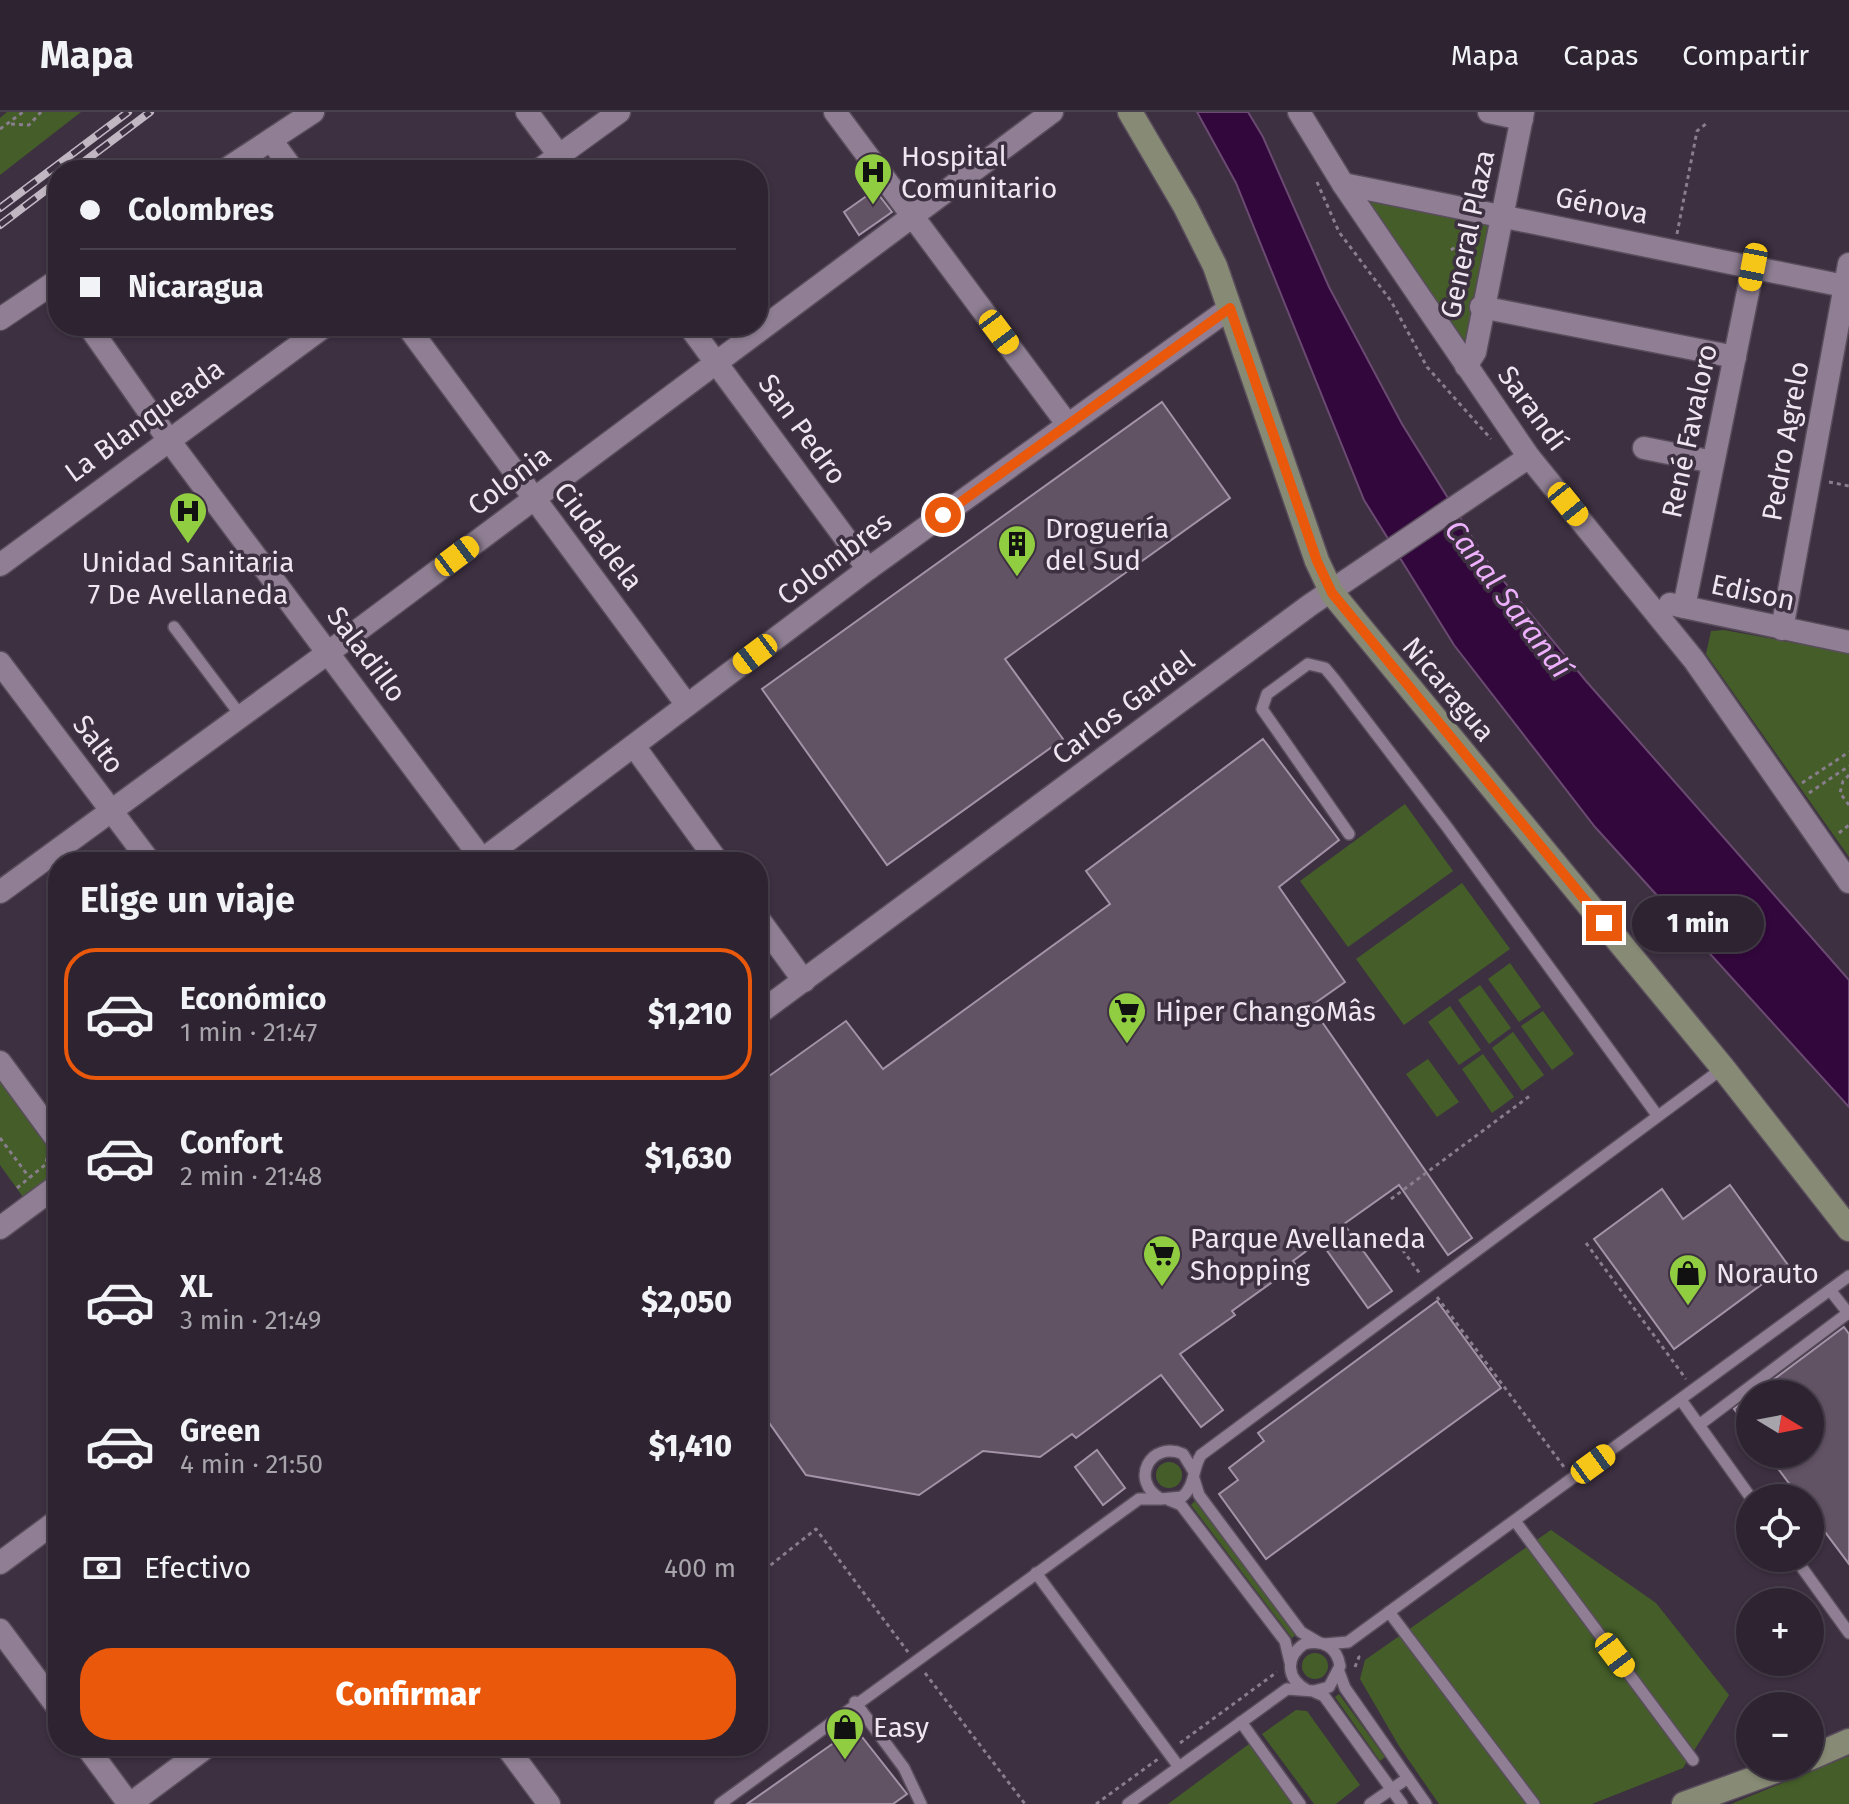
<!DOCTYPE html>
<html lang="es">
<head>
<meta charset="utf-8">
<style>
	body { margin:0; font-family:"Fira Sans",sans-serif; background:#362c39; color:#f1f3f6; height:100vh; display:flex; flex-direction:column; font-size:30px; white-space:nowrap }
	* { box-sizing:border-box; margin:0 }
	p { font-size:26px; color:#a7a4ab }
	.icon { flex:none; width:44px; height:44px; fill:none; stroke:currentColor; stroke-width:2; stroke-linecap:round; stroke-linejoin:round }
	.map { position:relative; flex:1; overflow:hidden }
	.panel { position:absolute; left:48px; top:740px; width:720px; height:904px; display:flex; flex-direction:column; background:#2e2431; border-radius:32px; box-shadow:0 2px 6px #0004,0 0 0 2px #49414d }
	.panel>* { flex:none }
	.hud { position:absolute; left:48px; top:48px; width:720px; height:176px; border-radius:32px; box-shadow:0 2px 6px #0004,0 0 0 2px #49414d; display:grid; align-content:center; height:176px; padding:0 32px; background:#2e2431 }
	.needle { width:52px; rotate:100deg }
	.buttons { position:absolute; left:1736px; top:1268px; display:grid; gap:16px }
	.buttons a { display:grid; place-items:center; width:88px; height:88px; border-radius:50%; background:#2e2431; box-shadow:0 2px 6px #0004,0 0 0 2px #49414d; font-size:40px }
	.end { position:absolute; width:36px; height:36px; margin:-18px; border:10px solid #ea580c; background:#fff; box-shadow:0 0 0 4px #fff }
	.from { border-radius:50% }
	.bubble { position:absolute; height:56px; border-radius:28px; background:#2e2431; box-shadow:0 2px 6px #0004,0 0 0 2px #49414d; font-size:26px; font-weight:800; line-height:56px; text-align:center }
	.car { position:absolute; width:24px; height:48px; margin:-24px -12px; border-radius:10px; box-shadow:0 0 6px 2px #0007; background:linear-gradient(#f5c518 24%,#345 0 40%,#f5c518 0 76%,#345 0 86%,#f5c518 0) }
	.hud b { display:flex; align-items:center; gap:28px; height:76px; font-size:30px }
	.hud b+b { border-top:2px solid #49414d }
	.hud i { width:20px; height:20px; background:#f1f3f6 }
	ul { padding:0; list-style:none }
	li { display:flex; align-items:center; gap:24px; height:132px; margin:0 16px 12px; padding:0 16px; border:4px solid transparent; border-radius:32px }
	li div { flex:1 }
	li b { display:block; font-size:30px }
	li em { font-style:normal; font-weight:800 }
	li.active { border-color:#ea580c }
	li>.icon { width:72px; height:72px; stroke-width:1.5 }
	h2 { padding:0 32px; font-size:36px; line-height:96px }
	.pay { display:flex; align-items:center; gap:20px; height:88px; padding:0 32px; font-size:30px }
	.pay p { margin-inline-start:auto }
	.cta { display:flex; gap:16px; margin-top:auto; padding:16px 32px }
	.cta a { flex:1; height:92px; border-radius:32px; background:#ea580c; color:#fff; font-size:32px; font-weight:800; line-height:92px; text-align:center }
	header { display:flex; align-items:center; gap:48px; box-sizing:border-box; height:112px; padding:0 40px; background:#2e2431; border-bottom:2px solid #49414d }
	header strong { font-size:38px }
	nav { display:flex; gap:44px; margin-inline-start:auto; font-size:28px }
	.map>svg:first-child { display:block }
	.green { fill:#455e29 }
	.water { fill:#32073c; stroke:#6b4a72; stroke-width:2 }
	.building { fill:#615264; stroke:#a493a8; stroke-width:2 }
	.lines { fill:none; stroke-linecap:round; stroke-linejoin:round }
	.service-casing { stroke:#594d5c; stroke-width:14 }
	.minor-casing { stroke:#594d5c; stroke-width:25 }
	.secondary-casing { stroke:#594d5c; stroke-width:27 }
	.path { stroke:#897e8d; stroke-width:3; stroke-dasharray:4 4; stroke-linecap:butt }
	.service { stroke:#907f94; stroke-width:11 }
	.minor { stroke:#907f94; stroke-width:22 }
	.secondary { stroke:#878b75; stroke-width:24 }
	.rail-casing { stroke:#c1b7c3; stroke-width:8 }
	.rail { stroke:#3d3041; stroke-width:5; stroke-dasharray:15; stroke-linecap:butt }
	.route { stroke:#ea580c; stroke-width:10 }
	.labels { text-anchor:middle; stroke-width:7; stroke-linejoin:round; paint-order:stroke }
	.poi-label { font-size:28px; fill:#efe6f1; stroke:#3d3041; text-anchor:start }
	.street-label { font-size:28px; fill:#efe6f1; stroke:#3d3041 }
	.water-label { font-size:30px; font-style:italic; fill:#eeb0fd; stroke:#3d3041 }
</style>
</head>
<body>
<header>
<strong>Mapa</strong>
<nav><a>Mapa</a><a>Capas</a><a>Compartir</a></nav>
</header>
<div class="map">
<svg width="1849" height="1692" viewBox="0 0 1849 1692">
	<rect width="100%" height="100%" fill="#3d3041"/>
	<g class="green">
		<polygon points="7,0 81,0 0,63 0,6"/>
		<polygon points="1374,87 1487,111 1491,119 1466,230 1370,100 1369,90"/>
		<polygon points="1724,518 1849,541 1849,745 1706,542 1711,519"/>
		<polygon points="1405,692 1453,759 1348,835 1300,769"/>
		<polygon points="1462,771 1510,837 1404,913 1356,847"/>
		<polygon points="1510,851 1541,895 1519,910 1488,867"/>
		<polygon points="1480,873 1511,916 1489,932 1458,888"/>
		<polygon points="1450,894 1481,938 1459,953 1428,910"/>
		<polygon points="1543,899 1574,942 1552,958 1521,914"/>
		<polygon points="1513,920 1544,963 1522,979 1492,936"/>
		<polygon points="1483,942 1514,985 1492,1001 1462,957"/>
		<polygon points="1428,947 1459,990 1437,1005 1406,962"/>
		<polygon points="0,968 58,1047 56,1062 23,1085 0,1053"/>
		<circle cx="1169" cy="1363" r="13"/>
		<polygon points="1195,1389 1297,1522 1292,1526 1191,1393"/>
		<polygon points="1551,1418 1656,1491 1729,1583 1683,1656 1592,1692 1439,1692 1399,1634 1360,1567 1365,1548"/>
		<circle cx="1315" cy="1554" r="13"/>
		<polygon points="1339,1582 1385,1645 1380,1649 1335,1585"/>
		<polygon points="1296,1598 1307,1599 1360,1673 1336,1692 1314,1692 1262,1622"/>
		<polygon points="1249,1632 1293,1692 1168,1692"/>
		<polygon points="1849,1644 1849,1692 1731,1692"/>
	</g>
	<polygon class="water" points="1197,0 1248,0 1263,25 1329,175 1402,312 1487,449 1586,569 1849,868 1849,995 1595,715 1454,533 1364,388 1236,71"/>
	<g class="building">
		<polygon points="875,78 892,100 859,123 844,100"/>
		<polygon points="1162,290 1230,386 1005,547 1063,627 887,753 762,577"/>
		<polygon points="1263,627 1339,728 1279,775 1345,870 1311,894 1472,1126 1448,1143 1399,1073 1344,1112 1392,1179 1368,1196 1320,1129 1293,1149 1296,1153 1232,1199 1235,1203 1180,1242 1223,1298 1201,1315 1161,1263 1076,1326 1072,1322 1040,1345 983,1339 919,1383 806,1363 758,1295 758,972 846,909 883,957 1110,792 1086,759"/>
		<polygon points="1730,1073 1788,1153 1674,1237 1594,1127 1662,1077 1683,1107"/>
		<polygon points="1437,1189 1501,1276 1266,1447 1219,1382 1238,1368 1229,1356 1264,1329 1258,1321"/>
		<polygon points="1844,1215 1849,1222 1849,1452 1810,1400 1810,1386 1800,1386 1767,1342 1810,1342 1810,1282 1754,1282"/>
		<polygon points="1750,1285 1750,1318 1734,1297"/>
		<polygon points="1097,1338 1125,1376 1103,1393 1075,1355"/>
		<polygon points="855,1616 907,1682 893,1692 747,1692"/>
	</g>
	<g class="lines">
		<g class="service-casing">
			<g id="service">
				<polyline points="174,515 241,604"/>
				<polyline points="1349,722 1262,597 1267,582 1308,552 1325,556 1335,568 1447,715 1657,1003"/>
				<polyline points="1830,1178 1849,1202"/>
				<polyline points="1681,1288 1751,1386"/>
				<polyline points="1699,1313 1848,1201"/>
				<path d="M1194 1360 1183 1342C1150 1328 1129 1369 1161 1387L1182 1385C1196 1373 1192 1357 1201 1343L1723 956"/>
				<polyline points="1194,1367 1199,1383 1301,1520 1318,1530"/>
				<polyline points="1169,1388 1181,1393 1285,1529 1290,1550"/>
				<polyline points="1515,1409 1693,1648"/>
				<polyline points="1795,1446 1849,1521"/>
				<polyline points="1036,1461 1179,1655"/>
				<polyline points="1389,1500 1534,1692"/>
				<polyline points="1325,1532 1348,1530 1849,1164"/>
				<polyline points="1339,1560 1345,1576 1426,1692"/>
				<polyline points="1315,1580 1324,1584 1402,1692"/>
				<polyline points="855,1590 904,1656 921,1692"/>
				<polyline points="1241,1610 1300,1692"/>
				<polyline points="720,1692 1139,1387 1159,1387"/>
				<path d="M1128 1692 1287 1577 1314 1579 1329 1575 1340 1554C1337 1535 1323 1527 1304 1532 1285 1545 1286 1567 1307 1578"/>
				<polyline points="1370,1692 1408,1666"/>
			</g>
		</g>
		<g class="minor-casing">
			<g id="minor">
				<polyline points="527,0 570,58"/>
				<polyline points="835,0 1068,313"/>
				<polyline points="1299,0 1343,72 1529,345 1694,548 1849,770"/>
				<polyline points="1489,0 1522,7"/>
				<polyline points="271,28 293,58"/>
				<polyline points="225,58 313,0"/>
				<polyline points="539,58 619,0"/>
				<polyline points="1343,72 1849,175"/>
				<polyline points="1481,195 1735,245"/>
				<polyline points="0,207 58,168"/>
				<polyline points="89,214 168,327 484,750"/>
				<polyline points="407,214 687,593"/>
				<polyline points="689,214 868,457"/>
				<polyline points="1466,254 1475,240 1523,0"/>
				<polyline points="1644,336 1713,350"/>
				<polyline points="0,453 325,214"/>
				<polyline points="1670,492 1849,530"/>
				<polyline points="1684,495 1753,155"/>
				<polyline points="1782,517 1849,152"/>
				<polyline points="0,551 150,750"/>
				<polyline points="634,634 718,750"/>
				<polyline points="479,750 868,457 1230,196"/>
				<polyline points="0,780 329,540 1052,0"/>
				<polyline points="758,806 804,869"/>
				<polyline points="758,902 1310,493 1529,345"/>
				<polyline points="0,950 58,1029"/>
				<polyline points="0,1116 58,1073"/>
				<polyline points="0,1451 58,1408"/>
				<polyline points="0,1518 58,1596"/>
				<polyline points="86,1634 129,1692"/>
				<polyline points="506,1634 549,1692"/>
				<polyline points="130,1692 208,1634"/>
			</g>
		</g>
		<g class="secondary-casing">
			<g id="secondary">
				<polyline points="1130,0 1185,94 1215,154 1317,449 1332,481 1723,956 1849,1117"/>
				<polyline points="1810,1646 1849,1629"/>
				<polyline points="1684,1692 1789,1654"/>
			</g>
		</g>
		<g class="path">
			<polyline points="11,12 29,13 41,0"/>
			<polyline points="0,17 23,0"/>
			<polyline points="1317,70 1339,120 1391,189 1427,255 1491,327"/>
			<polyline points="1677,122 1697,19 1707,11"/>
			<polyline points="1451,138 1479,119"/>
			<polyline points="1829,370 1849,374"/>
			<polyline points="1849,663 1843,669 1840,681 1849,693"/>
			<polyline points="1802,671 1849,640"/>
			<polyline points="1809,681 1849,654"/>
			<polyline points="1839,721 1849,713"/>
			<polyline points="0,1026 29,1065"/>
			<polyline points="17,1076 46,1052 47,1046"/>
			<polyline points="1391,1087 1531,983"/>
			<polyline points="1393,1125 1421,1163"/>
			<polyline points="1586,1131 1686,1267"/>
			<polyline points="1437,1185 1564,1355"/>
			<polyline points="758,1463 816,1417 908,1540"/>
			<polyline points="1355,1555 1359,1545 1356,1541"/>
			<polyline points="925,1561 1025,1692"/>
			<polyline points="1180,1631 1277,1560"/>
			<polyline points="1096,1692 1158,1647"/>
		</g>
		<use href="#service" class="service"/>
		<use href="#minor" class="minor"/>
		<use href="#secondary" class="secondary"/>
		<g class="rail-casing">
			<g id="rail">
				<polyline points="73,58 150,0"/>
				<polyline points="0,96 128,0"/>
				<polyline points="0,113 58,69"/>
			</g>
		</g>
		<use href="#rail" class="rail"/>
	</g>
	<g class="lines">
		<polyline class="route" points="943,403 1230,196 1317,449 1332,481 1604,811"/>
	</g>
	<defs>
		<g id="hospital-pin" transform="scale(2)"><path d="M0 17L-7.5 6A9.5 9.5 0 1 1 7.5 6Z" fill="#90cd41" stroke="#3d3041"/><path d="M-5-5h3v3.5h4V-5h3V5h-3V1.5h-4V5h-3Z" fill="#111"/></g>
		<g id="building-pin" transform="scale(2)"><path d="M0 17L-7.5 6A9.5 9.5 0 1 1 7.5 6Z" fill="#90cd41" stroke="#3d3041"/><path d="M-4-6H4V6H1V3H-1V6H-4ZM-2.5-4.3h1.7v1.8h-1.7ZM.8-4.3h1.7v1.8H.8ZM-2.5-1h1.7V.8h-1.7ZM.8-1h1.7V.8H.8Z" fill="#111"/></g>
		<g id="supermarket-pin" transform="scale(2)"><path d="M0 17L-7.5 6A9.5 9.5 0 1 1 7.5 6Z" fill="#90cd41" stroke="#3d3041"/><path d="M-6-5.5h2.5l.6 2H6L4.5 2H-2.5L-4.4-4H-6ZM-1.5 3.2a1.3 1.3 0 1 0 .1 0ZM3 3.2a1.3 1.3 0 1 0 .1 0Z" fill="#111"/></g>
		<g id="shop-pin" transform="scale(2)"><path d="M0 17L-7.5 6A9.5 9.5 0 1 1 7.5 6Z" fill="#90cd41" stroke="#3d3041"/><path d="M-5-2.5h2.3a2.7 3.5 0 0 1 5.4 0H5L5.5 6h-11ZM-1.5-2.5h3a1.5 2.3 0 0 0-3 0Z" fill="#111"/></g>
	</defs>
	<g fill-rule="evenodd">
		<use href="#hospital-pin" x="873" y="60"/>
		<use href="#hospital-pin" x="188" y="399"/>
		<use href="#building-pin" x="1017" y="432"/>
		<use href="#supermarket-pin" x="1127" y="899"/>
		<use href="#supermarket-pin" x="1162" y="1142"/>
		<use href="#shop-pin" x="1688" y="1161"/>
		<use href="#shop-pin" x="845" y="1615"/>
	</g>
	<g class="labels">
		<g class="poi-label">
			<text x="901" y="54">Hospital<tspan x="901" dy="32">Comunitario</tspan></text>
			<text x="1045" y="426">Droguería<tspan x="1045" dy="32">del Sud</tspan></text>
			<text x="188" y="460" text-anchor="middle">Unidad Sanitaria<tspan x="188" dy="32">7 De Avellaneda</tspan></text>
			<text x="1155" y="909">Hiper ChangoMâs</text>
			<text x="1190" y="1136">Parque Avellaneda<tspan x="1190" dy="32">Shopping</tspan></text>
			<text x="1716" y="1171">Norauto</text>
			<text x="873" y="1625">Easy</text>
		</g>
		<g class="street-label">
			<text transform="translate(1602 93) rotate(11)" y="10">Génova</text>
			<text transform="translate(1467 122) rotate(-78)" y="10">General Plaza</text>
			<text transform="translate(1533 296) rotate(54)" y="10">Sarandí</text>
			<text transform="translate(144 308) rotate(-36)" y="10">La Blanqueada</text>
			<text transform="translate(803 317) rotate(54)" y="10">San Pedro</text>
			<text transform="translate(1689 319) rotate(-78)" y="10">René Favaloro</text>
			<text transform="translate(1785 329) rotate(-80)" y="10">Pedro Agrelo</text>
			<text transform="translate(509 368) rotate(-37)" y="10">Colonia</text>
			<text transform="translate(599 424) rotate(53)" y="10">Ciudadela</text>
			<text transform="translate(834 446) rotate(-37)" y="10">Colombres</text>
			<text transform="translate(1753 480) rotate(12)" y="10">Edison</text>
			<text transform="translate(367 542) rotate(53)" y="10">Saladillo</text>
			<text transform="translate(1449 577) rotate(50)" y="10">Nicaragua</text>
			<text transform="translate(1123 595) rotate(-37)" y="10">Carlos Gardel</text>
			<text transform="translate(99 632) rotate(53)" y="10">Salto</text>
		</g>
		<g class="water-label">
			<text transform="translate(1508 487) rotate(53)" y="10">Canal Sarandí</text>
		</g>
	</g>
</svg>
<div class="buttons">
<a><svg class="needle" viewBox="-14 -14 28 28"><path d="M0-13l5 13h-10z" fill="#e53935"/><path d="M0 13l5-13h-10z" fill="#a7a4ab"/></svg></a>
<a><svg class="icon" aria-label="locate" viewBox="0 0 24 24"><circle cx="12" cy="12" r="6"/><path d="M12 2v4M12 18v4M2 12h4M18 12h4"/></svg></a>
<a>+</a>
<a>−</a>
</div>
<i class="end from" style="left:943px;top:403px"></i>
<i class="end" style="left:1604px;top:811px"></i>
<div class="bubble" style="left:1632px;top:784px;width:132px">1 min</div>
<i class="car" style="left:1753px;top:155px;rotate:191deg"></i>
<i class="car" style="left:999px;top:220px;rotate:143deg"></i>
<i class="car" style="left:1568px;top:392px;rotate:141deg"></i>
<i class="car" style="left:457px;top:444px;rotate:53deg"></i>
<i class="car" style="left:755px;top:542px;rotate:233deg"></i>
<i class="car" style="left:1593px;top:1352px;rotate:54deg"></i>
<i class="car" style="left:1615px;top:1543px;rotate:143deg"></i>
<div class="hud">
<b><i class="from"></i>Colombres</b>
<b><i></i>Nicaragua</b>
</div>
<section class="panel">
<h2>Elige un viaje</h2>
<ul>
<li class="active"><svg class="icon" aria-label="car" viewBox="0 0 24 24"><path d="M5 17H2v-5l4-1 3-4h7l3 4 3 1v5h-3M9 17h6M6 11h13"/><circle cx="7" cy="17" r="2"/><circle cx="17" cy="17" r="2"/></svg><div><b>Económico</b><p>1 min · 21:47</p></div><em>$1,210</em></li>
<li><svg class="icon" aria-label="car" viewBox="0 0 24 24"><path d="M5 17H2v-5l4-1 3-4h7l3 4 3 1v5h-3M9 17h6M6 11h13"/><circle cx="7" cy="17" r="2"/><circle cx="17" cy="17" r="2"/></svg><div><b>Confort</b><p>2 min · 21:48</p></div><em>$1,630</em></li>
<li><svg class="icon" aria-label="car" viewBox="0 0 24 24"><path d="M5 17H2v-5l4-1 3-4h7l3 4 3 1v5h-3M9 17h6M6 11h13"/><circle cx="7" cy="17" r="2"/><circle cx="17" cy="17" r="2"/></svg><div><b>XL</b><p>3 min · 21:49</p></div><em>$2,050</em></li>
<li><svg class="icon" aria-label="car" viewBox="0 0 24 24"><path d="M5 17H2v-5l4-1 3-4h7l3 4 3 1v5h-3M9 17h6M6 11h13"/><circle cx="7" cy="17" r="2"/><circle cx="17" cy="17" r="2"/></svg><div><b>Green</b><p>4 min · 21:50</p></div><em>$1,410</em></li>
</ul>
<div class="pay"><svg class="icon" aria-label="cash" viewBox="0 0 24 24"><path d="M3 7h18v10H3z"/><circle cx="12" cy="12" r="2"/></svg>Efectivo<p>400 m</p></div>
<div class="cta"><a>Confirmar</a></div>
</section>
</div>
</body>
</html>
